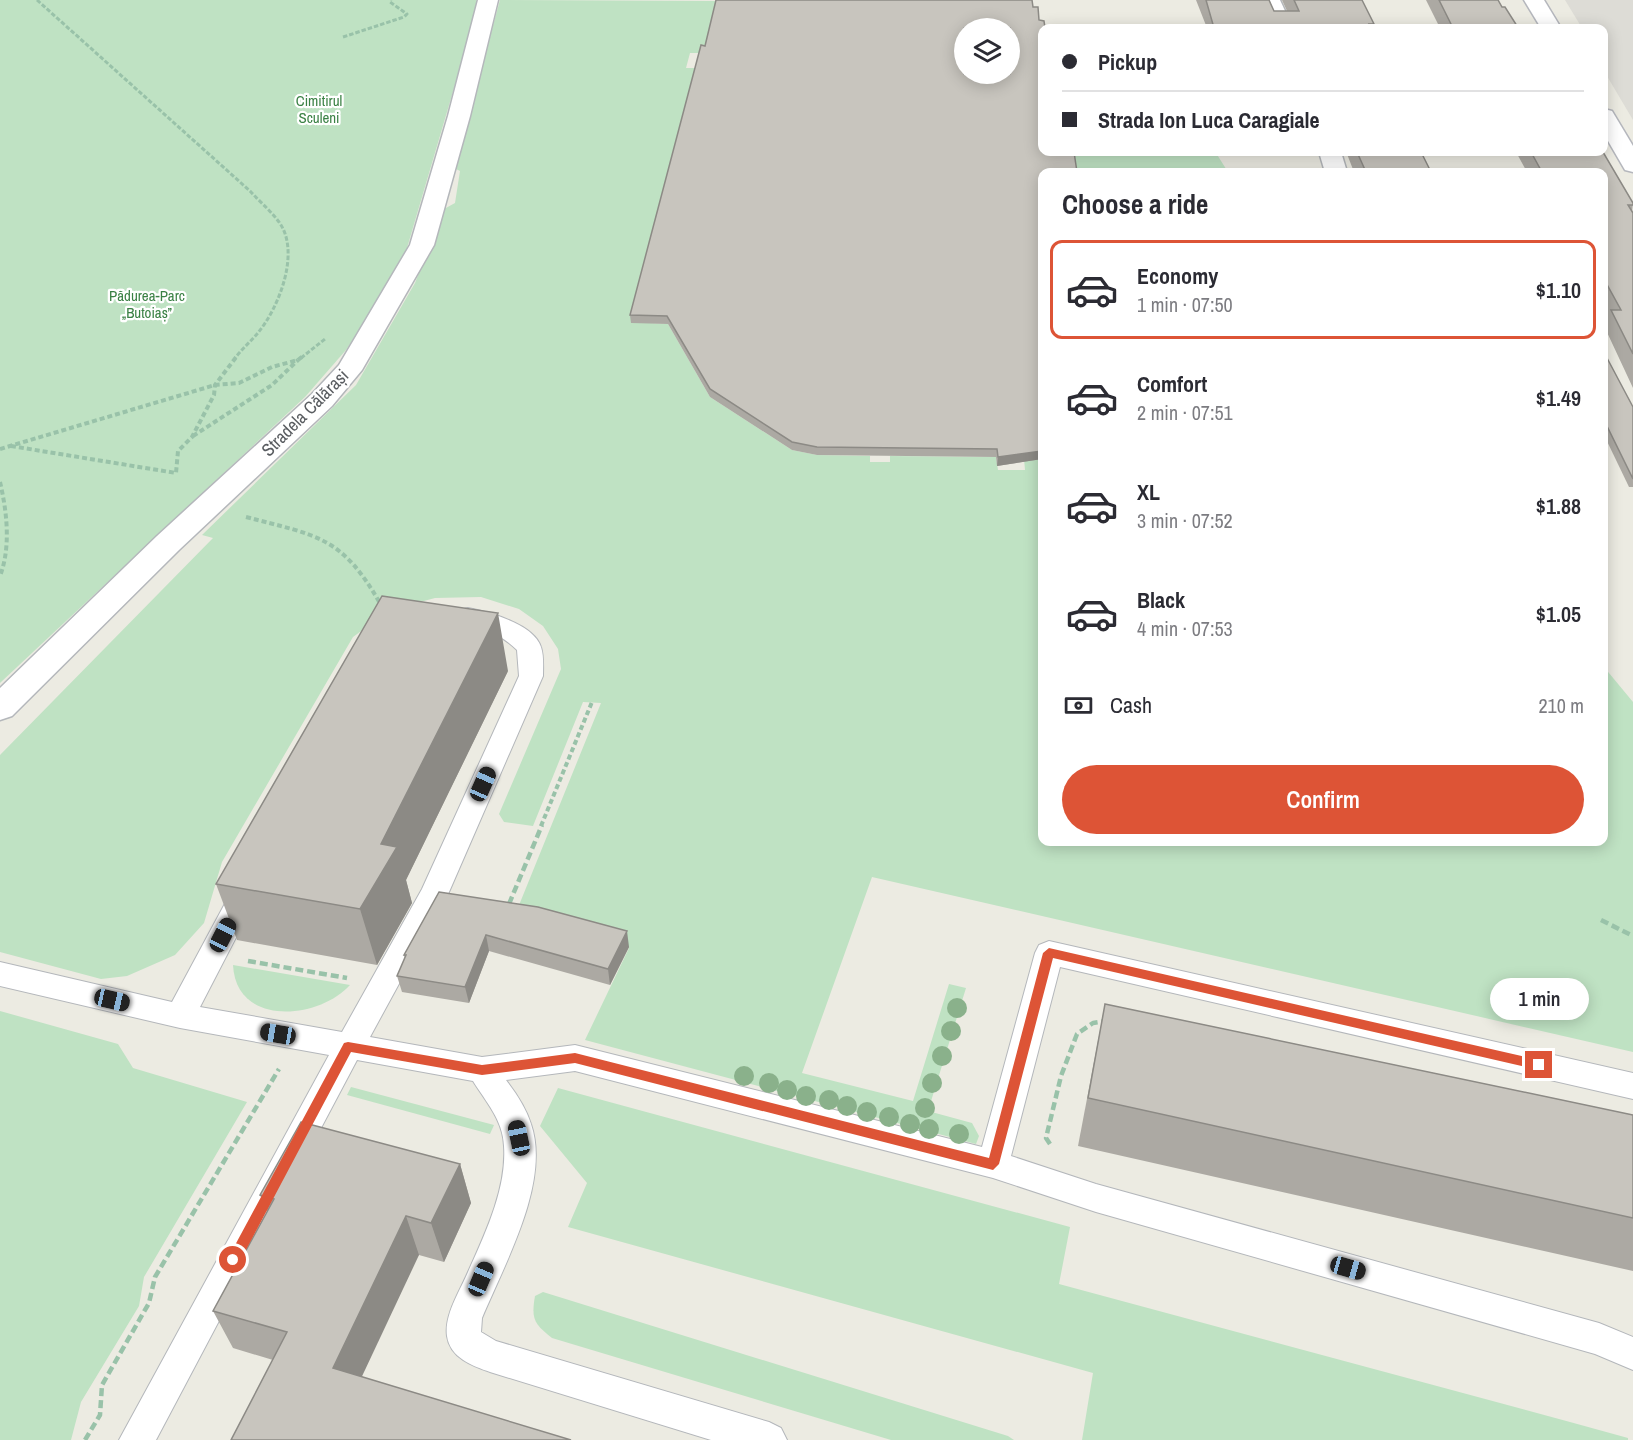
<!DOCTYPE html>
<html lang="en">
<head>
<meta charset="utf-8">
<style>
	body { margin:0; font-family:"Archivo Narrow",sans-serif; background:#f2f2f3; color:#2b2b33; height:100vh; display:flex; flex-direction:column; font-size:22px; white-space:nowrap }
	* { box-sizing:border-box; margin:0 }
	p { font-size:20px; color:#7c7c81 }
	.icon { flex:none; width:33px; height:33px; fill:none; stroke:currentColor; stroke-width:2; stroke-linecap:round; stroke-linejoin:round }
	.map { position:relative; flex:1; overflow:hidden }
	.drawer { position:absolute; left:1038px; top:168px; width:570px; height:678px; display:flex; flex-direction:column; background:#fff; border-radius:12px; box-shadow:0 3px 15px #0003 }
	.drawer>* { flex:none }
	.guide { position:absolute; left:1038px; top:24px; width:570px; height:132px; border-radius:12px; box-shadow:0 3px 15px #0003; display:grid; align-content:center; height:132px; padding:0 24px; background:#fff }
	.tools { position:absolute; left:954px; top:18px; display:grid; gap:12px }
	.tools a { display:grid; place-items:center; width:66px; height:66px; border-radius:50%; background:#fff; box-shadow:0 3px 15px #0003; font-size:30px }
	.end { position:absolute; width:27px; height:27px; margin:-14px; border:8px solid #dd5436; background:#fff; box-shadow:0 0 0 3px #fff }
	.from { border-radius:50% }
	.bubble { position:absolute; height:42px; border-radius:21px; background:#fff; box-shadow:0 3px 15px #0003; font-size:20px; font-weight:600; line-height:42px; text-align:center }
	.car { position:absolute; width:18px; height:36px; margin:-18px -9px; border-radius:8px; box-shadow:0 0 4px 2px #0007; background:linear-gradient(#222 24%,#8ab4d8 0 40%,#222 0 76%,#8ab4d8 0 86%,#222 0) }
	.guide b { display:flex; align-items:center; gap:21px; height:57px; font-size:22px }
	.guide b+b { border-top:2px solid #e1e1e2 }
	.guide i { width:15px; height:15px; background:#2b2b33 }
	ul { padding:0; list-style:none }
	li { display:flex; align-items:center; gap:18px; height:99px; margin:0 12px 9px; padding:0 12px; border:3px solid transparent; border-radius:12px }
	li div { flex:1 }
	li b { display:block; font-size:22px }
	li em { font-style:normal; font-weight:600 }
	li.current { border-color:#dd5436 }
	li>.icon { width:54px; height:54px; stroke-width:1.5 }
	h2 { padding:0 24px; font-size:27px; line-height:72px }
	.pay { display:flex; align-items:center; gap:15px; height:66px; padding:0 24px; font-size:22px }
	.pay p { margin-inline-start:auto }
	.button { display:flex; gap:12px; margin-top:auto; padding:12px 24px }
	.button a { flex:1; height:69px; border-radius:36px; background:#dd5436; color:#fff; font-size:24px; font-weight:600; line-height:69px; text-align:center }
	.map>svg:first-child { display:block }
	.industrial { fill:#dddcd6 }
	.green { fill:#bfe2c3 }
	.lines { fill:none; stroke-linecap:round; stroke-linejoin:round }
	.lane-casing { stroke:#b4b7bb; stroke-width:2 }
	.street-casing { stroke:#b4b7bb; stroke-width:3 }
	.secondary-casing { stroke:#b5b7bd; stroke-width:3 }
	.path-far2 { stroke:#99c2a9; stroke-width:3; stroke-dasharray:4.5 2; stroke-linecap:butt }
	.path-far1 { stroke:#99c2a9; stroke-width:4; stroke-dasharray:5 3; stroke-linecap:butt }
	.path { stroke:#99c2a9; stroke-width:4.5; stroke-dasharray:8 4; stroke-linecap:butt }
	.lane { fill:#fff; fill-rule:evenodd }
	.street { fill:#fff; fill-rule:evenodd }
	.secondary { fill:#fff; fill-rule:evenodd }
	.tree { fill:#8ab18b }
	.wall { fill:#aca9a3 }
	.shaded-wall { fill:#8c8a85 }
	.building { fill:#c8c5be; stroke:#8c8a85; stroke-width:1.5; fill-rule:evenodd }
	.route { fill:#dd5436 }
	.labels { text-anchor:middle; stroke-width:4.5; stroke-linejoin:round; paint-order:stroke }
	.far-park-label { font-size:15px; fill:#3a8144; stroke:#fff }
	.street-label { font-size:18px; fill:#5a5d61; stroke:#fff }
</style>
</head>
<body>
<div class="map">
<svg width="1633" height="1440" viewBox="0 0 1633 1440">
	<rect width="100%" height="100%" fill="#ecebe2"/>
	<polygon class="industrial" points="1565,0 1633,0 1633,120 1604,71 1604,28 1582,28"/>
	<g class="green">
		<polygon points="0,0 476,0 479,3 407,248 385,292 346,350 305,397 0,683"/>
		<polygon points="500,0 718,1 705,53 690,53 686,68 697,68 631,322 668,324 710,397 792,450 817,455 870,456 870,462 890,462 890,456 996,457 998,470 1025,470 1024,459 1042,459 1042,842 1604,842 1604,667 1633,702 1633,1052 872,877 802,1073 913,1101 949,984 966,988 928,1111 972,1123 979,1136 976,1144 585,1040 629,948 513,920 601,703 583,702 533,826 504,822 499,814 561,669 558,649 543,626 519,609 481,597 435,598 390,610 353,637 222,862 204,923 175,955 127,976 101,979 0,952 0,755 213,538 202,535 356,385 415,283 444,209 455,203 460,171 454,168"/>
		<polygon points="1069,152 1222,152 1216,153 1228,172 1059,172"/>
		<path d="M233 965 350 985C318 1020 236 1027 233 965Z"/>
		<polygon points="0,1011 118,1044 133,1068 247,1102 144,1277 139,1306 81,1402 71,1440 0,1440"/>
		<polygon points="351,1087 494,1125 490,1134 347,1095"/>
		<polygon points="558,1088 1070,1227 1059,1284 1570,1422 1628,1438 1628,1440 1082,1440 1093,1373 568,1227 587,1183 540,1126"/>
		<path d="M543 1292 1008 1436 1014 1440H891L552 1338C534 1324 531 1319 535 1296Z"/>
	</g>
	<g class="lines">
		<g class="lane-casing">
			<path id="lane" d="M468 608C489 612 534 624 541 647 544 656 543 667 543 676L449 892 370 1037 482 1057 575 1045 982 1147 1035 953 1039 945 1049 941 1633 1073V1099L1060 967 1011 1156 1096 1184 1599 1323 1633 1337V1370L1595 1354 1096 1212 993 1178 575 1071 506 1080C516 1093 526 1108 531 1124 551 1182 504 1265 482 1318L481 1332 496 1341 769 1422 781 1428 787 1440H711L490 1372C473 1366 450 1358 447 1336 444 1315 460 1291 468 1272 485 1234 507 1188 504 1146 503 1120 486 1102 473 1081L357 1060 156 1440H119L329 1055 180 1028 0 986V962L172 1002 236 883 246 880 256 883 260 891 200 1007 342 1032 422 889 519 676 517 650C500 633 482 628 459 622L456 616 459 610Z"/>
		</g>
		<g class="street-casing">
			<g id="street">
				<polygon points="478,0 498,0 470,116 434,245 362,370 332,406 179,550 12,716 0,720 0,688 157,536 312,394 339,365 410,245 448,116"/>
				<polygon points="1260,0 1280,0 1293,28 1273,28"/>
				<polygon points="1319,152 1341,152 1347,172 1325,172"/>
			</g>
		</g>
		<g class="secondary-casing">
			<g id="secondary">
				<polygon points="1524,0 1544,0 1561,28 1541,28"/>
				<polygon points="1604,109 1612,111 1633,146 1633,172 1625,170 1604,134"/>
			</g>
		</g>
		<g class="path-far2">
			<path d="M37 0 250 191C259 201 271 211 279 222 301 252 279 308 257 334 250 342 242 349 235 358"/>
			<polyline points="343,37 404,17 407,14 390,2 391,0"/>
			<polyline points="301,358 325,339"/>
		</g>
		<g class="path-far1">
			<polyline points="193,436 272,385 298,360"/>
			<polyline points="11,446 176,473 178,451 192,437 214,395 215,385 237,356"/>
			<polyline points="0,449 215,385 239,383 272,367 298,360 303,356"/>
			<path d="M0 482C7 512 11 547 0 576"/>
			<path d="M246 517C318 536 342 536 381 605"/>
			<polyline points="541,826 592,702"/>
		</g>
		<g class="path">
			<polyline points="509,904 542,825"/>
			<polyline points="1601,920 1633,936"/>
			<polyline points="248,961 347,978"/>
			<polyline points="1050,1144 1046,1138 1061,1076 1077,1034 1093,1023 1106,1021"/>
			<polyline points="85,1440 100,1415 102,1385 149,1303 155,1277 279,1069"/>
		</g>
		<use href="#lane" class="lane"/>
		<use href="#street" class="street"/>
		<use href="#secondary" class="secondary"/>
	</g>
	<g class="tree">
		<circle cx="957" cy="1008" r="10"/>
		<circle cx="951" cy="1031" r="10"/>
		<circle cx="942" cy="1056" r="10"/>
		<circle cx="744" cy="1076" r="10"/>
		<circle cx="769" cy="1083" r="10"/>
		<circle cx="932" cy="1083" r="10"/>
		<circle cx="787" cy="1090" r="10"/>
		<circle cx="806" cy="1096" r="10"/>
		<circle cx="829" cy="1100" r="10"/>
		<circle cx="847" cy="1106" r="10"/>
		<circle cx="925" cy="1108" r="10"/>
		<circle cx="867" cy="1112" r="10"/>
		<circle cx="889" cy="1117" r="10"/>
		<circle cx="910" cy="1124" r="10"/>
		<circle cx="929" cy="1129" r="10"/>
		<circle cx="959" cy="1134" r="10"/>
	</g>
	<g class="wall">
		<polygon points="1196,0 1269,0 1274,11 1287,11 1282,0 1362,0 1374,24 1373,28 1207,28"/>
		<polygon points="1426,0 1498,0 1502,7 1517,26 1522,28 1440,28"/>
		<polygon points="1033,7 1042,28 1042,459 997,466 996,457 817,455 792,450 710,397 668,324 631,323 630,315 705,46"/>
		<polygon points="1347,152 1421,152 1431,172 1354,172 1347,154"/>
		<polygon points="1516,152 1603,152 1633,203 1632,212 1633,213 1633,388 1605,328 1608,318 1604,309 1604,172 1527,172"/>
		<polygon points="1604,360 1633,407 1633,487 1629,487 1604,435"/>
		<polygon points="508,671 406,880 412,903 377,965 237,940 216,884"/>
		<polygon points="439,892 629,947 610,985 489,951 469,1003 402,992 397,976 405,958 404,955"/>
		<polygon points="1105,1004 1633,1115 1633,1271 1078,1146"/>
		<polygon points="460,1164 471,1203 444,1262 419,1255 273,1360 233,1348 213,1311 267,1212 260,1195"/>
	</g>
	<g class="shaded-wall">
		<polygon points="1042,451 1042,459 997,466 998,457"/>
		<polygon points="498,613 508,671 406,880 412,903 377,965 360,909 381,844"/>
		<polygon points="627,931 629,947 610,985 608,969"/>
		<polygon points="486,935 489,951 469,1003 465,987"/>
		<polygon points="460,1164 471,1203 444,1262 431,1223"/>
		<polygon points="406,1216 419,1255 349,1404 333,1368"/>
	</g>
	<g class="building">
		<path d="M716 0H1032L1033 7H1038L1039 20 1044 21 1045 28H1042V152H1074L1077 172H1042V451L998 457 997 449 817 447 792 442 710 389 667 316 630 315 701 45 705 46ZM964 28H1010V74H964Z"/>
		<polygon points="1206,0 1269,0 1274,11 1299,11 1294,0 1362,0 1374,24 1369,24 1371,28 1214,28"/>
		<polygon points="1439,0 1498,0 1502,7 1505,7 1517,26 1520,26 1522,28 1453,28"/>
		<polygon points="1357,152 1421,152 1431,172 1366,172"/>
		<polygon points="1531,152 1603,152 1633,203 1633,205 1628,205 1633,213 1633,354 1611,310 1621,310 1604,279 1604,172 1542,172"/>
		<polygon points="1607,358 1633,407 1633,479 1604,420 1604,360"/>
		<polygon points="382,596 498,613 381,844 397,847 360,909 216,884"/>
		<polygon points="439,892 538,907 627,931 608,969 486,935 465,987 397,976 406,955 404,955"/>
		<polygon points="1105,1004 1633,1115 1633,1218 1088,1098"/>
		<polygon points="301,1122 460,1164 431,1223 406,1216 333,1368 571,1440 231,1440 287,1332 213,1311 274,1199 260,1195"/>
	</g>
	<polygon class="route" points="1049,948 1539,1060 1545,1065 1539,1070 1053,958 999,1164 993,1170 575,1063 482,1075 351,1052 238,1265 233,1266 227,1260 344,1043 348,1042 482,1065 575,1053 989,1158 1043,953"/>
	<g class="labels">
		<g class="far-park-label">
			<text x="319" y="106">Cimitirul<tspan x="319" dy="17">Sculeni</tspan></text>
			<text x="147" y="301">Pădurea-Parc<tspan x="147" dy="17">„Butoiaș”</tspan></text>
		</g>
		<g class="street-label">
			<text transform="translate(305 413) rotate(-45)" y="6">Stradela Călărași</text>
		</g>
	</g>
</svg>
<div class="tools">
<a><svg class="icon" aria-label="layers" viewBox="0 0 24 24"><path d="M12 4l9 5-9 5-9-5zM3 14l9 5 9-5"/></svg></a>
</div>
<i class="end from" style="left:233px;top:1260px"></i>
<i class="end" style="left:1539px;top:1065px"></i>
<div class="bubble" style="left:1490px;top:978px;width:99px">1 min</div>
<i class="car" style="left:483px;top:784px;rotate:24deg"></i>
<i class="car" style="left:223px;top:935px;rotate:27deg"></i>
<i class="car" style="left:112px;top:1000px;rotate:103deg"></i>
<i class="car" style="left:278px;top:1034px;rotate:280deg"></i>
<i class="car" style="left:519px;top:1138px;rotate:348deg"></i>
<i class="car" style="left:1348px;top:1268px;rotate:106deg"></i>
<i class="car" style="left:481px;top:1279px;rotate:23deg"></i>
<div class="guide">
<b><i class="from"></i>Pickup</b>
<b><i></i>Strada Ion Luca Caragiale</b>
</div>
<section class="drawer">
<h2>Choose a ride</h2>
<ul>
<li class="current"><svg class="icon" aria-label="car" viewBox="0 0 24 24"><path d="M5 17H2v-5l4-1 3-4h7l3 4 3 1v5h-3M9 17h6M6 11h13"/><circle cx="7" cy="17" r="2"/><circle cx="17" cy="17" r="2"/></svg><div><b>Economy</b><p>1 min · 07:50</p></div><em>$1.10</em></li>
<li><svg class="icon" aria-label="car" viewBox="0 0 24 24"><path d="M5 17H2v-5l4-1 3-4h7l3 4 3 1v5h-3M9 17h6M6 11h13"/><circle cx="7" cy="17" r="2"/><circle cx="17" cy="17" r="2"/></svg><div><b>Comfort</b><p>2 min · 07:51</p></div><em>$1.49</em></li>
<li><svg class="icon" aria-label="car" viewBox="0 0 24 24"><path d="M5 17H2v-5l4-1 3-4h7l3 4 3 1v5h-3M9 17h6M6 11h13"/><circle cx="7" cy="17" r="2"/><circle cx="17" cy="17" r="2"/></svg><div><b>XL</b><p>3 min · 07:52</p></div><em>$1.88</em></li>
<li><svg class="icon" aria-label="car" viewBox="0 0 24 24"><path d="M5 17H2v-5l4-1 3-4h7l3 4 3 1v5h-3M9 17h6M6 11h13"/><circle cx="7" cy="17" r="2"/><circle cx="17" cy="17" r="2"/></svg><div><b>Black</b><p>4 min · 07:53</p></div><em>$1.05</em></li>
</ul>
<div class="pay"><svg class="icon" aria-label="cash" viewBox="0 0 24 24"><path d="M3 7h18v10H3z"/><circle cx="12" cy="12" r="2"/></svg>Cash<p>210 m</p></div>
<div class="button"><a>Confirm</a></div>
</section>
</div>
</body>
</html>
